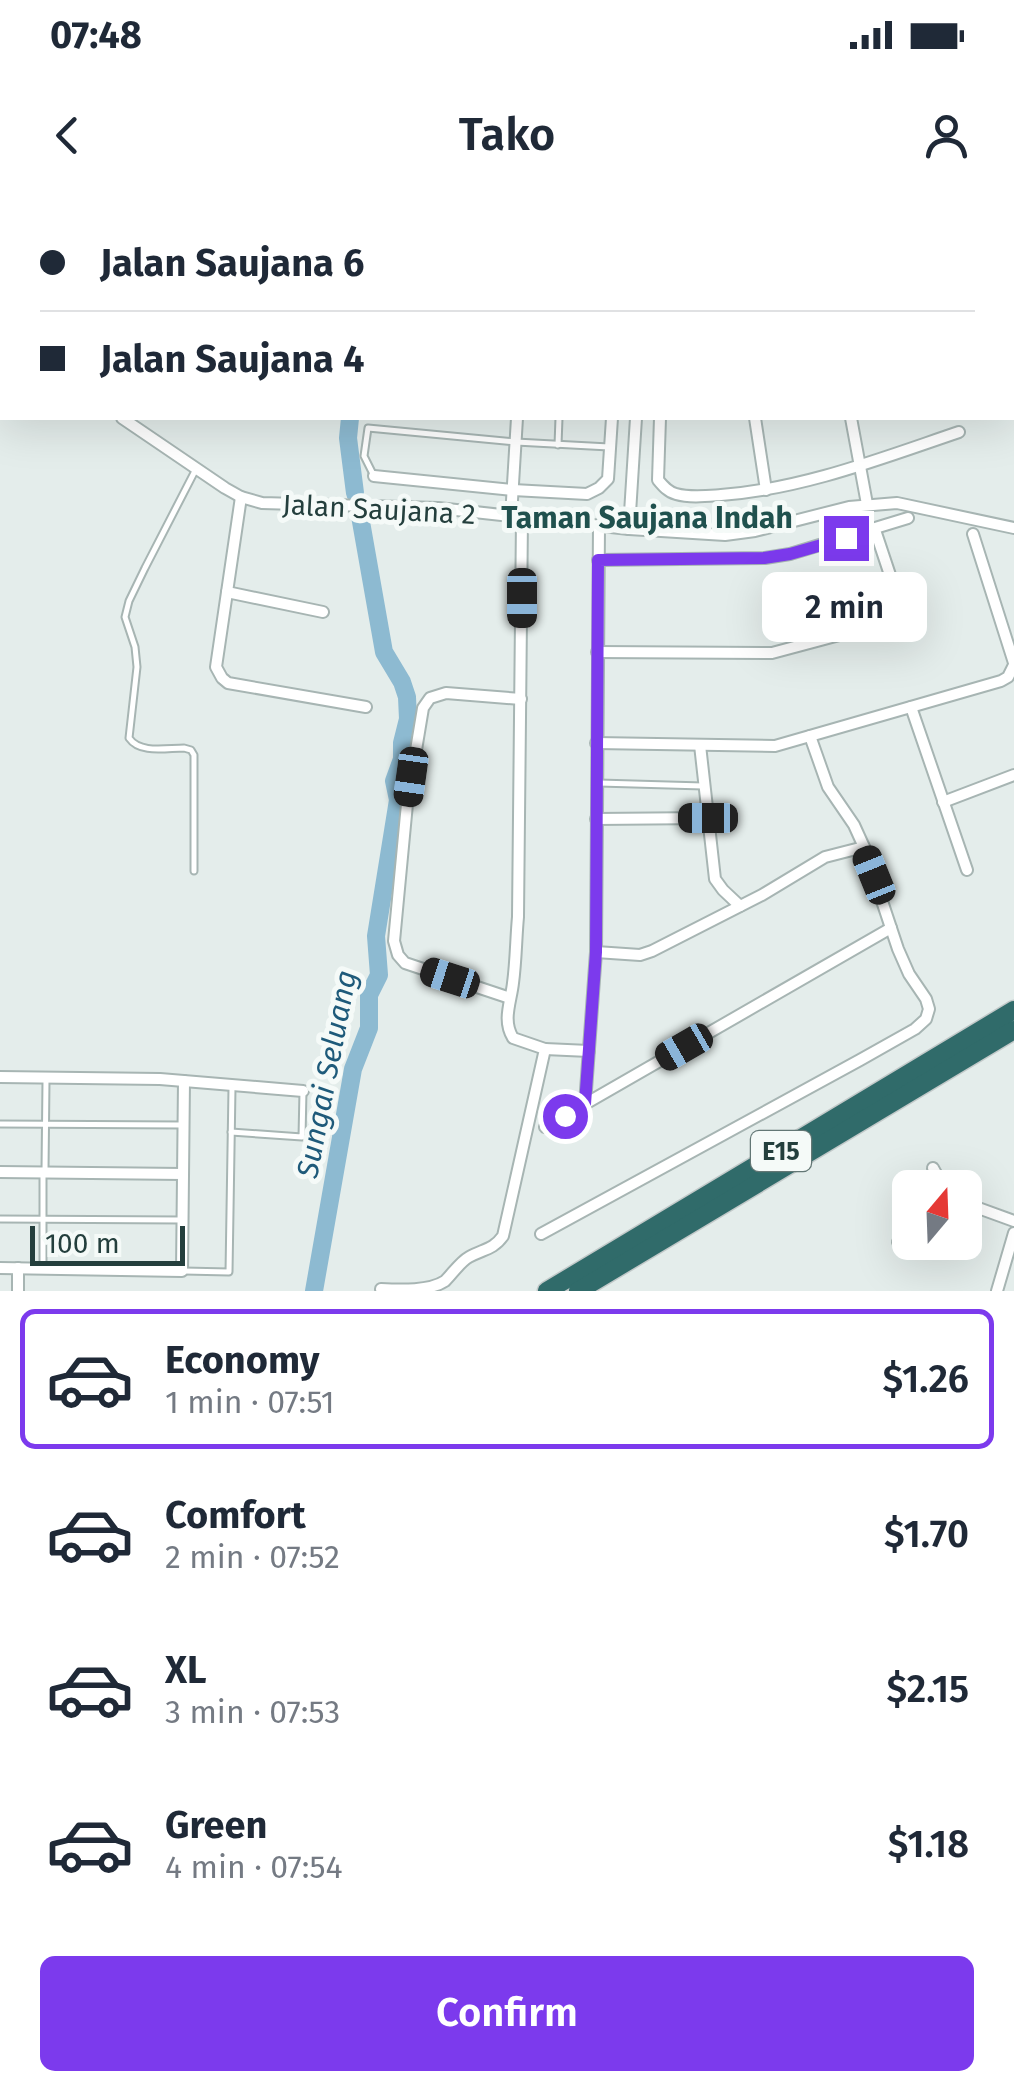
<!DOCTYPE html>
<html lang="en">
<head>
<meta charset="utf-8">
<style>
	body { margin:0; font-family:"Fira Sans",sans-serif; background:#f2f2f3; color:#1f2937; height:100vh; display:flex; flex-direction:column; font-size:38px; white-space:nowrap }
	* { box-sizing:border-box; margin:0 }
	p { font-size:32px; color:#747a83 }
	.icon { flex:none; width:55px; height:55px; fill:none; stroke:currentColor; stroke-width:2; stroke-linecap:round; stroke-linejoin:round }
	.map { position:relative; height:1091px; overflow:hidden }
	.sheet { display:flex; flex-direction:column; background:#fff; flex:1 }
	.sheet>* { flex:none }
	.banner { position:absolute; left:0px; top:0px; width:1015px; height:220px; box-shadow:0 10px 40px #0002; display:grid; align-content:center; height:220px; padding:0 40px; background:#fff }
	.needle { width:65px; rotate:19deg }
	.tools { position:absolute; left:892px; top:970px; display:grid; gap:20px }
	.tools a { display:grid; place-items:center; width:90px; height:90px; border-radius:15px; background:#fff; box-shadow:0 10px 40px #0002; font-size:50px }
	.scale { position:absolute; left:30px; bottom:25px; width:155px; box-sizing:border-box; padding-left:10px; border:5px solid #243f3d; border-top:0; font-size:28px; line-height:35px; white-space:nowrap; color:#243f3d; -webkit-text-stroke:8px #f5faf8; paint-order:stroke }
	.end { position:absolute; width:45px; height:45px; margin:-22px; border:12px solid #7c3aed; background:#fff; box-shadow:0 0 0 5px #fff }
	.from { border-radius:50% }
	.bubble { position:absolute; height:70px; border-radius:15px; background:#fff; box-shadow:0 10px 40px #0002; font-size:32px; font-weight:600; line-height:70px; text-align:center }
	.car { position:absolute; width:30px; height:60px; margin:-30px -15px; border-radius:12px; box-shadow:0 0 8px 2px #0007; background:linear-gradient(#222 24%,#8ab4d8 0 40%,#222 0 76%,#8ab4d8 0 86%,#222 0) }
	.banner b { display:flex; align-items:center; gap:35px; height:95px; font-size:38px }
	.banner b+b { border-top:2px solid #e0e1e3 }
	.banner i { width:25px; height:25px; background:#1f2937 }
	ul { padding:18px 0 0; list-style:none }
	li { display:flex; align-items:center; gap:30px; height:140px; margin:0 20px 15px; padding:0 20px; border:5px solid transparent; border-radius:15px }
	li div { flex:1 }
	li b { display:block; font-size:38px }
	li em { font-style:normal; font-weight:600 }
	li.on { border-color:#7c3aed }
	li>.icon { width:90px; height:90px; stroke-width:1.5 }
	.primary-button { display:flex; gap:20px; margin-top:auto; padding:20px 40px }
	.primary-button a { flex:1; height:115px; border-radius:15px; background:#7c3aed; color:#fff; font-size:40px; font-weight:600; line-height:115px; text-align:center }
	.status { display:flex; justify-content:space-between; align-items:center; height:70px; padding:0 50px; background:#fff; direction:ltr }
	.status svg { height:28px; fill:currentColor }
	header { display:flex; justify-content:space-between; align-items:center; height:130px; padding:0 40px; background:#fff; font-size:45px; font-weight:600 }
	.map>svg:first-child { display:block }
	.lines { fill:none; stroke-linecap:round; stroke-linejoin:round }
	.river { stroke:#8dbad1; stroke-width:18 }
	.lane-casing { stroke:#a7b5b3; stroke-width:9 }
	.street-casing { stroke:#a7b5b3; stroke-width:14 }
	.highway-casing { stroke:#c2c9c9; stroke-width:21 }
	.lane { stroke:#fff; stroke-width:5 }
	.street { stroke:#fff; stroke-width:10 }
	.highway { stroke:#306b6a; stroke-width:18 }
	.route { stroke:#7c3aed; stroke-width:12 }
	.labels { text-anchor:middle; stroke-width:10; stroke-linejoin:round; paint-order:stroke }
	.shield { fill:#f5faf8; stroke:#637775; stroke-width:2.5 }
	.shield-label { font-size:25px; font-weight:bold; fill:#243f3d }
	.street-label { font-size:28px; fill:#243f3d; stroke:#f5faf8 }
	.neighbourhood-label { font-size:30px; font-weight:bold; fill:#20514e; stroke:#f5faf8 }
	.water-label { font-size:30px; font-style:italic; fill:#1e5a7a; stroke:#f5faf8 }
</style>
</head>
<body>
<div class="status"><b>07:48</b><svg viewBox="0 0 49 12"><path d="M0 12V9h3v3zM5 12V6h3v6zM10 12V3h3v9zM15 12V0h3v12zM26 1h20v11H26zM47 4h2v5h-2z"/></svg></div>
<header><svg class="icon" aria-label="back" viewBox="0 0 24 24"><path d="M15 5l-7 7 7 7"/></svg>Tako<svg class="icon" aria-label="person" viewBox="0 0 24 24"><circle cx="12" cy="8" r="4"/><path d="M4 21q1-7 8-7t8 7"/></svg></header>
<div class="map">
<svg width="1014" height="1091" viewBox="0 0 1014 1091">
	<rect width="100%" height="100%" fill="#e4edeb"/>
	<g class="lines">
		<g class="river">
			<polyline points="420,2 421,0"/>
			<polyline points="350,218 348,238 355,293"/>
			<polyline points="314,1091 353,869 369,828 369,795 379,775 376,736 398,600 394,581 402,559 402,543 408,519 407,497 402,482 384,452 360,316"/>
		</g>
		<g class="lane-casing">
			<g id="lane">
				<polyline points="588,0 597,2"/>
				<polyline points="915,0 916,2"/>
				<polyline points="47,2 47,0"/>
				<polyline points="608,2 609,0"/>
				<polyline points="751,2 766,0"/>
				<polyline points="0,68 2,68"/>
				<polyline points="558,245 559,218"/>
				<polyline points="374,276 364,256 368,228 516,242 609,247"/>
				<polyline points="599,583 703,586"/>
				<path d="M194 671V555L191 550 184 548C166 548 140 554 129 538L137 467 135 447 125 417 129 401 145 368 196 269"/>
				<polyline points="0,924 182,925"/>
				<polyline points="231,932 302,937 303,891"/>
				<polyline points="45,970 46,881"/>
				<polyline points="43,975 43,1068"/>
				<polyline points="0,1019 182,1020"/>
				<polyline points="184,1071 229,1072 232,888"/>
			</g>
		</g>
		<g class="street-casing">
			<g id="street">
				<polyline points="542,0 563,2"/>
				<polyline points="244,2 244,0"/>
				<polyline points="658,2 659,0"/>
				<polyline points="685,2 685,0"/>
				<polyline points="713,2 714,0"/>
				<polyline points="0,28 2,28"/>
				<polyline points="0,118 2,119"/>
				<polyline points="0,147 2,148"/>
				<polyline points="122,218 225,288 241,297 262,303 438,308 629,329 725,335 755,331 849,307 897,303 1014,328"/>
				<path d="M660 218 658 280C663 286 668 292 676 294 690 298 707 296 721 295 803 289 882 258 959 232"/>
				<polyline points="755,218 766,290"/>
				<polyline points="851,218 867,304"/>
				<polyline points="374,276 513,290 587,294 599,288 608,279 612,218"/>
				<polyline points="241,297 216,467 222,478 228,483 366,507"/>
				<polyline points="511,317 517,218"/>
				<polyline points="629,329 636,218"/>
				<polyline points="973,334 1014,463"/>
				<polyline points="598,360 765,358 790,354 908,318"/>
				<polyline points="227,392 323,412"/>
				<path d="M597 452 772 453 888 422C897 415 898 409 898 399L875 330"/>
				<polyline points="911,507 967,670"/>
				<polyline points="596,543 775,546 1001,481 1008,477 1014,465"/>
				<polyline points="700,545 715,679 723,690 740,706"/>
				<polyline points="943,602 1014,575"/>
				<polyline points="596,619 708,618"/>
				<polyline points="596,752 640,755 652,751 762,695 825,657 864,647"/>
				<polyline points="510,798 405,763 398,755 394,741 407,604 423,508 430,498 446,493 521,499"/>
				<polyline points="545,849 589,851"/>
				<polyline points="0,877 160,879 303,891"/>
				<polyline points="585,904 596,752 599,326"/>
				<polyline points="545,927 891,728"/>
				<polyline points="933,968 944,988"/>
				<polyline points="0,972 183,974"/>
				<polyline points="965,1005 970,1005 1014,1021"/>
				<polyline points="541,1034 860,860 915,829 926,819 929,809 926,799 909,774 898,749 864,647 854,625 828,587 810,536"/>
				<polyline points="898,1042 910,1035"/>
				<polyline points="0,1068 182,1071 184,881"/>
				<path d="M381 1089C401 1090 430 1091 445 1081 453 1073 460 1062 469 1057 483 1049 493 1050 503 1036L545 849 513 838C502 820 511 802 513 783 516 761 516 738 518 717L522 318"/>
				<polyline points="18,1091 18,1068"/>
				<polyline points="997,1091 1014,1033"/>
			</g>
		</g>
		<g class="highway-casing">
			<g id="highway">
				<polyline points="547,1091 1014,810"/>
				<polyline points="578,1091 1014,830"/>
			</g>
		</g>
		<use href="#lane" class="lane"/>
		<use href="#street" class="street"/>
		<use href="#highway" class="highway"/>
	</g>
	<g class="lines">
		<polyline class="route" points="565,916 585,904 596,752 598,360 764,358 790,354 846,338"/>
	</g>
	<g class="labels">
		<rect class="shield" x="751" y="931" width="60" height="40" rx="8"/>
		<g class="shield-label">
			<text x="781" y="960">E15</text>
		</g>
		<g class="street-label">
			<text transform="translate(379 309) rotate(3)" y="10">Jalan Saujana 2</text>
		</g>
		<g class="neighbourhood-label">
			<text x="647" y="328">Taman Saujana Indah</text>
		</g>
		<g class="water-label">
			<text transform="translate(327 874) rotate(-79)" y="10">Sungai Seluang</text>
		</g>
	</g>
</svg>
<div class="tools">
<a><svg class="needle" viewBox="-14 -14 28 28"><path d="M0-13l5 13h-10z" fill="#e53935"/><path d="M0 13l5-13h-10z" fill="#747a83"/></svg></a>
</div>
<div class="scale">100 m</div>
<i class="end from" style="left:565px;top:916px"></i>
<i class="end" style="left:846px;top:338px"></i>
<div class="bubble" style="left:762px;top:372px;width:165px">2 min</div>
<i class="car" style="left:522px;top:398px;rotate:180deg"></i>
<i class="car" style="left:411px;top:577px;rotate:188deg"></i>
<i class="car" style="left:708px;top:618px;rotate:270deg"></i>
<i class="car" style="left:874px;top:675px;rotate:338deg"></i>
<i class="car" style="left:450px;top:778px;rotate:288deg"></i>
<i class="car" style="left:684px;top:847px;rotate:240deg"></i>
<div class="banner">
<b><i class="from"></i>Jalan Saujana 6</b>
<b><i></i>Jalan Saujana 4</b>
</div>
</div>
<section class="sheet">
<ul>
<li class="on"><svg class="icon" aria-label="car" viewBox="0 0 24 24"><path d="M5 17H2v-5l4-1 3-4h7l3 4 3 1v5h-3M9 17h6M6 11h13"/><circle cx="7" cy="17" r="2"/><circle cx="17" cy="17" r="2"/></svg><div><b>Economy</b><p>1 min · 07:51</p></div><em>$1.26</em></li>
<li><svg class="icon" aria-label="car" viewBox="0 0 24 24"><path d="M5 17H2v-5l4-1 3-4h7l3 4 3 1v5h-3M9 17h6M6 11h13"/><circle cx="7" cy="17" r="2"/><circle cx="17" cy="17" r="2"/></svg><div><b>Comfort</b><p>2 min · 07:52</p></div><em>$1.70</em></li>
<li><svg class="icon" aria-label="car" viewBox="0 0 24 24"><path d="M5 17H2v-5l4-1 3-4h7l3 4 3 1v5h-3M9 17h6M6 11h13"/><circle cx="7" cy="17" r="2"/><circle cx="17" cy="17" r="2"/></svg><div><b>XL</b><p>3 min · 07:53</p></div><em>$2.15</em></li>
<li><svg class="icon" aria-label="car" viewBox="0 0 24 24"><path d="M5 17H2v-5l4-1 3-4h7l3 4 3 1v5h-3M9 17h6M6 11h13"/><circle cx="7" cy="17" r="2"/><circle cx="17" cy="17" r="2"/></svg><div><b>Green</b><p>4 min · 07:54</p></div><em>$1.18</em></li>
</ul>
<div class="primary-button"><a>Confirm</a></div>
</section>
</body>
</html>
